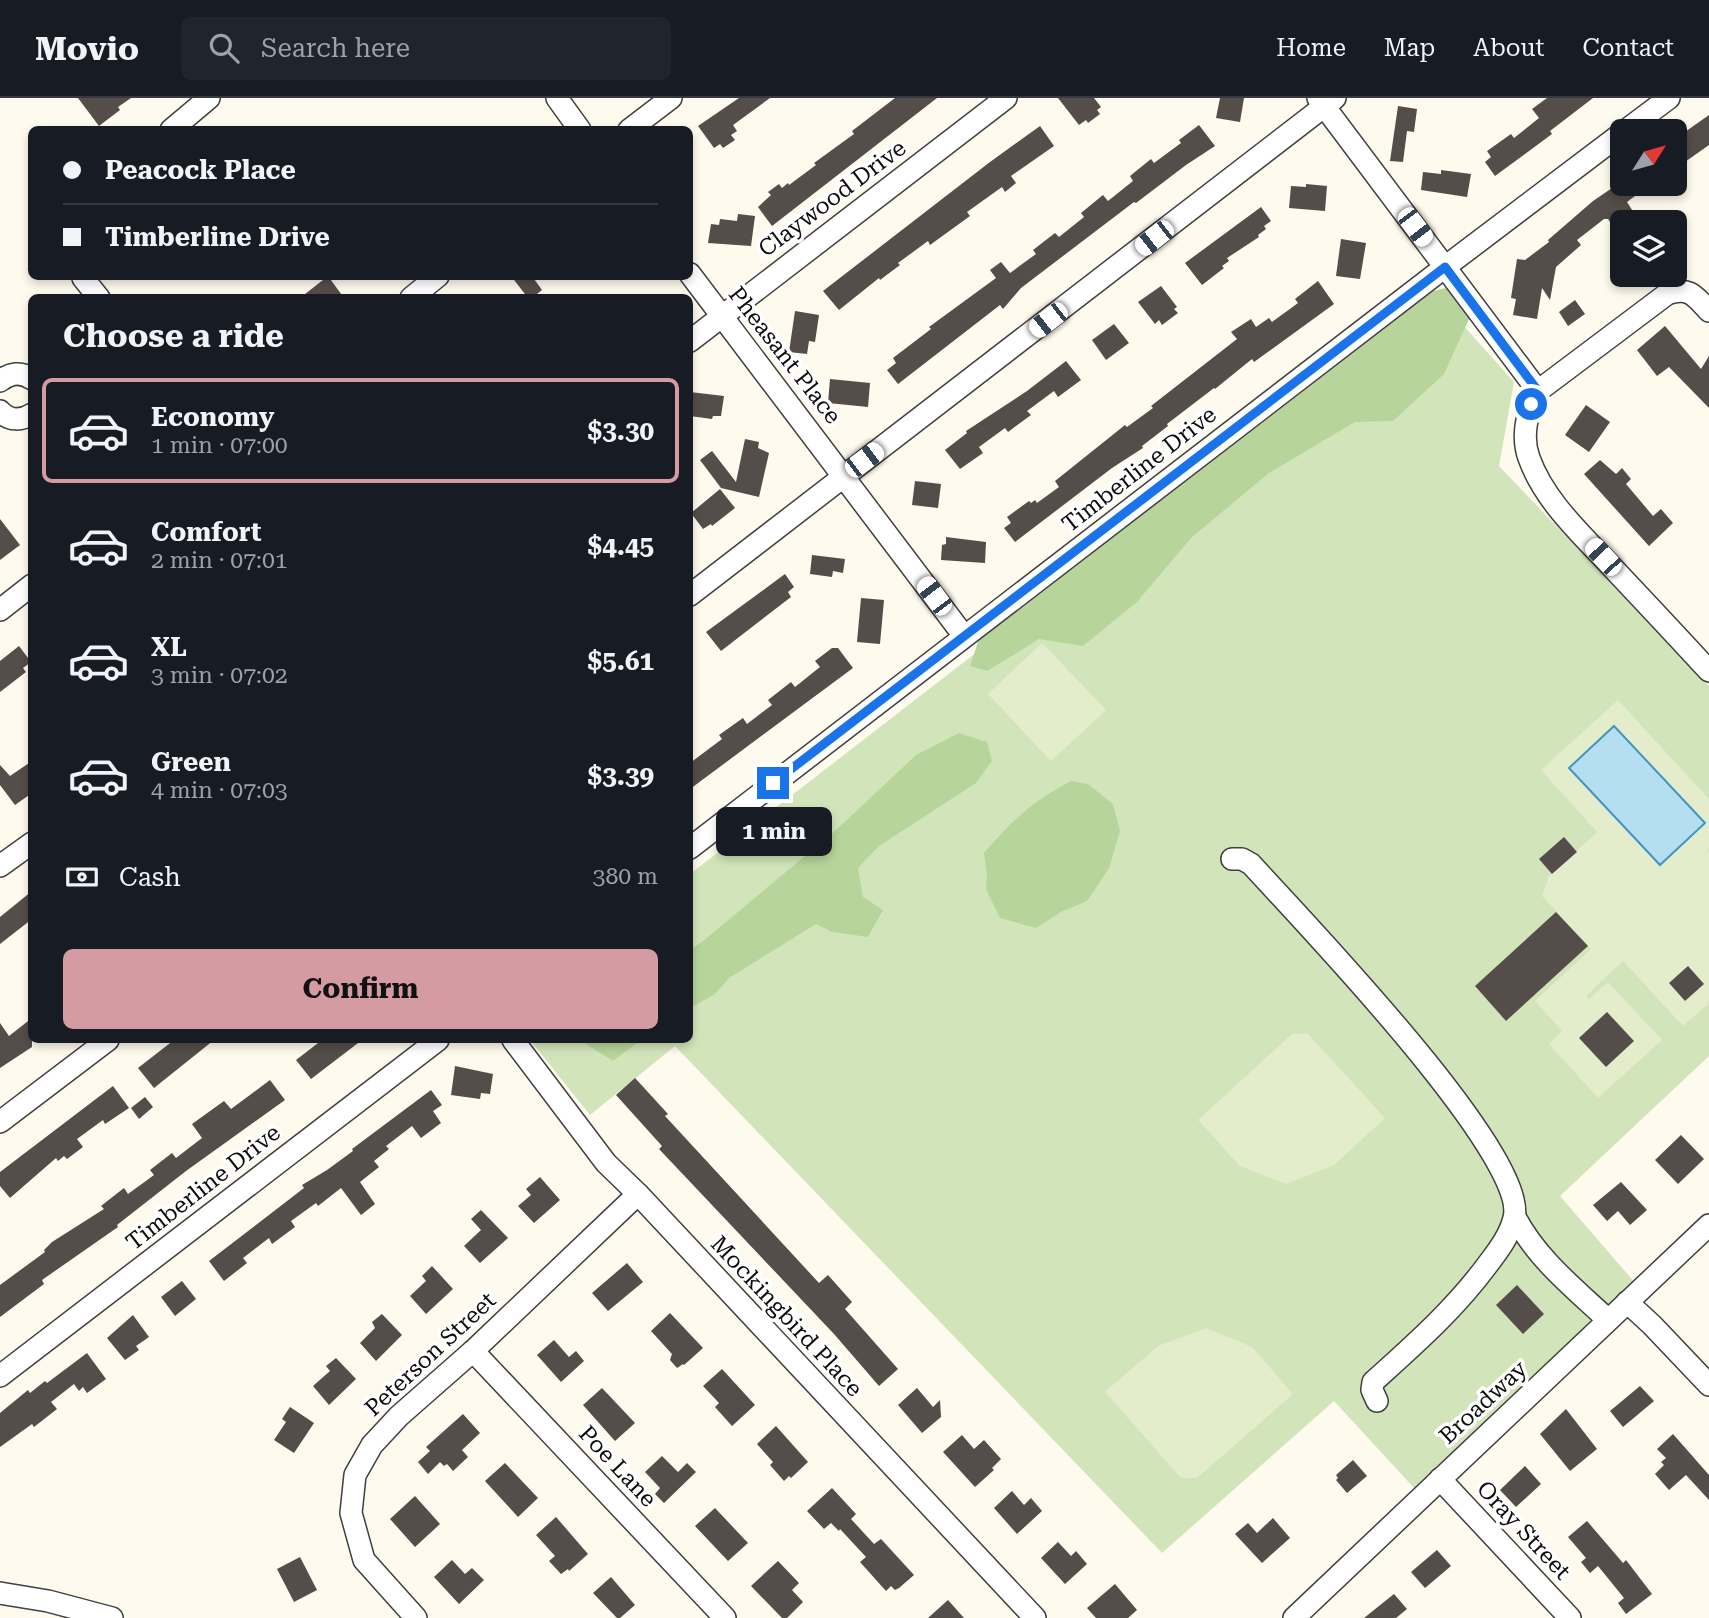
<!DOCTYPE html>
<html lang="en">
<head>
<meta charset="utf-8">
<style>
	body { margin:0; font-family:"Roboto Serif",serif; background:#20242c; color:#f1f3f6; height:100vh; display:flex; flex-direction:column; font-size:26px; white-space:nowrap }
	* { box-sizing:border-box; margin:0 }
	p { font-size:23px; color:#9ea1a6 }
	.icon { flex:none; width:38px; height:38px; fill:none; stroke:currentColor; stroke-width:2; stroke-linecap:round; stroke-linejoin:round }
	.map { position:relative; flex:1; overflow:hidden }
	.panel { position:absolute; left:28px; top:196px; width:665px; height:749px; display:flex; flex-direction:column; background:#171b24; border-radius:10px; box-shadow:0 4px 10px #0003 }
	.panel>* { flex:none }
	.top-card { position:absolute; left:28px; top:28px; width:665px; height:154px; border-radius:10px; box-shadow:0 4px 10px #0003; display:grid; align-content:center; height:154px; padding:0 35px; background:#171b24 }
	.needle { width:46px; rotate:53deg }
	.fabs { position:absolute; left:1610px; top:21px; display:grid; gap:14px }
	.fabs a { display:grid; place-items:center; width:77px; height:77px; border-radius:10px; background:#171b24; box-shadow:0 4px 10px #0003; font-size:35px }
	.end { position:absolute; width:32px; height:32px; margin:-16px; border:9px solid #1a73e8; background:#fff; box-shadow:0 0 0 4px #fff }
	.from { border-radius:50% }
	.bubble { position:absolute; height:49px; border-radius:10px; background:#171b24; box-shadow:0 4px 10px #0003; font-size:23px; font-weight:700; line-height:49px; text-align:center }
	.car { position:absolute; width:21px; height:42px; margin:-21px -10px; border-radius:9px; box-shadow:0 0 5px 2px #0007; background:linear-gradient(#fff 24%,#345 0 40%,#fff 0 76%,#345 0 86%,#fff 0) }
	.top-card b { display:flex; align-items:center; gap:24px; height:66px; font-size:26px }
	.top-card b+b { border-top:2px solid #363941 }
	.top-card i { width:18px; height:18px; background:#f1f3f6 }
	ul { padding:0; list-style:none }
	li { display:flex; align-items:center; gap:21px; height:105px; margin:0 14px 10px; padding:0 21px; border:4px solid transparent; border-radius:10px }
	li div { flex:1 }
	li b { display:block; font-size:26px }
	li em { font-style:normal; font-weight:700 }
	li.selected { border-color:#d59ba2 }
	li>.icon { width:63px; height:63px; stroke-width:1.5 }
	h2 { padding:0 35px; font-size:32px; line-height:84px }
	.pay { display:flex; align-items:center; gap:18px; height:77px; padding:0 35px; font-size:26px }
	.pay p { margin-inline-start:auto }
	.primary-button { display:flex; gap:14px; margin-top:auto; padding:14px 35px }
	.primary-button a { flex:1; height:80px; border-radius:10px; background:#d59ba2; color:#111; font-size:28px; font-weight:700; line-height:80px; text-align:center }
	header { display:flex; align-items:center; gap:42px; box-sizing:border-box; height:98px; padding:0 35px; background:#171b24; border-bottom:2px solid #363941 }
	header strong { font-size:33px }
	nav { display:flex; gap:38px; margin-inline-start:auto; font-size:24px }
	.search { width:490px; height:63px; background:#20242c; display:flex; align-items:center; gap:18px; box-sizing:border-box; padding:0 24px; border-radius:10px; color:#9ea1a6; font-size:26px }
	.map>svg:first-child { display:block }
	.green { fill:#d2e5ba }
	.forest { fill:#b7d59a }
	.pitch { fill:#e3edcb }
	.water { fill:#b6def1; stroke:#4295c3; stroke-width:2 }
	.building { fill:#544d4a }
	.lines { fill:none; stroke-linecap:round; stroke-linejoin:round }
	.minor-casing { stroke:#404040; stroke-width:24 }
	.minor { stroke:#fff; stroke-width:21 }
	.route { stroke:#1a73e8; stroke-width:9 }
	.labels { text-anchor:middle; stroke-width:7; stroke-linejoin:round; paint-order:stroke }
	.street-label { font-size:23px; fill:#0d0d0d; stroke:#fff }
</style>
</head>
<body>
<header>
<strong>Movio</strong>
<div class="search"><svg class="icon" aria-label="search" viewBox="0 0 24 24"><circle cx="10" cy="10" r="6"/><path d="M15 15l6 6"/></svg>Search here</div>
<nav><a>Home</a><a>Map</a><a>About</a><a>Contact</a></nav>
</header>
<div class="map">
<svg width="1709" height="1520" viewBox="0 0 1709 1520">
	<rect width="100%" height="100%" fill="#fefaed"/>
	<polygon class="green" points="1437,198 1514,284 1499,368 1709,588 1709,958 1560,1098 1636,1186 1415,1391 1334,1303 1162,1455 675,948 590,1017 530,942 690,942 690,776"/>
	<g class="forest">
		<polygon points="1446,190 1470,219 1444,276 1393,323 1355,324 1269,375 1191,440 1137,504 1083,548 1039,541 987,573 970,568 981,535 1419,196"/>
		<polygon points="959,635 987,644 992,663 976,685 879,748 858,770 863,799 883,812 868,839 832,834 816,826 729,880 715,896 690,910 690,852 703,843 835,733 916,657"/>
		<path d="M1071 683 1088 686 1113 706 1120 733 1109 770 1087 803 1061 814 1036 830 1000 820 986 791 987 778 984 755C1013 722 1031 704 1071 683Z"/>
		<polygon points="585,942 641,942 613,963 583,944"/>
	</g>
	<g class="pitch">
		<polygon points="1042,545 1106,612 1051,663 988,596"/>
		<polygon points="1618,602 1709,701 1709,750 1707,752 1709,755 1709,905 1683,928 1623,863 1586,898 1589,901 1608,884 1662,942 1598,1000 1549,946 1562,933 1535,903 1591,851 1542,798 1549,778 1597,734 1541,672"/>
		<polygon points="1307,935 1385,1020 1334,1067 1286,1086 1240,1068 1198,1022 1292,936"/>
		<polygon points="1206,1230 1252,1249 1293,1296 1197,1380 1181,1380 1105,1294 1158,1248"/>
	</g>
	<polygon class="water" points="1614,628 1705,725 1660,767 1569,670"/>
	<g class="building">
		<polygon points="78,0 131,0 118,9 120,12 99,28"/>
		<polygon points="739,0 770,0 733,27 737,33 731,37 735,42 723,50 720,46 714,50 698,28"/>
		<polygon points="895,0 937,0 772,128 758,109 771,97 768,94 779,86 782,90 788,85 789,87 816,67 814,65 854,36 852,33"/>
		<polygon points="1058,0 1094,0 1101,9 1097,12 1100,16 1088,25 1086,22 1079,27"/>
		<polygon points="1220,0 1244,0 1240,24 1216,20"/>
		<polygon points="1547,0 1593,0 1550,33 1552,36 1495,78 1485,64 1491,59 1487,53 1511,36 1514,40 1539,20 1532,11"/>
		<polygon points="1398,8 1417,11 1414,34 1407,33 1403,64 1390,63"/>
		<polygon points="1709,17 1709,47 1675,71 1675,41"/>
		<polygon points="1199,27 1215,48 1186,67 1136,105 1134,104 1021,190 1003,211 1000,207 898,286 887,272 896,265 893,260 931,231 929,229 996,180 990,172 1001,164 1010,175 1036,156 1033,152 1055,135 1059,139 1084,119 1081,115 1103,97 1108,103 1133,83 1130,78 1151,61 1154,65 1181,45 1179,42"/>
		<polygon points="1040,28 1054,48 1011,78 1016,85 1005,94 1002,89 967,114 970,118 930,147 928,143 898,165 900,167 880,182 879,180 839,212 823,193 990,64"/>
		<polygon points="1441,72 1471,76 1467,99 1421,92 1423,74 1441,76"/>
		<polygon points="1306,86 1327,88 1325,113 1289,110 1291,88 1306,89"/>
		<polygon points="1618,86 1651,86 1627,104 1634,115 1614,130 1608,121 1604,121 1577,142 1581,147 1556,169 1550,202 1542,190 1537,221 1513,217 1516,201 1511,200 1517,161 1525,162 1549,144 1548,142 1593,103"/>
		<polygon points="1261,109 1271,123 1264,128 1266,131 1258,137 1259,139 1227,160 1229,163 1222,168 1224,170 1202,187 1185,165"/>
		<polygon points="738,116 755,118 751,148 708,145 711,126 719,127 720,121 737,123"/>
		<polygon points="1341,141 1366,145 1360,181 1336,178"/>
		<polygon points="328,178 344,200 300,200"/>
		<polygon points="511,178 532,178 542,192 532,200 528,200"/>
		<polygon points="1318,183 1334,206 1254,264 1252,261 1215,291 1214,290 1167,326 1168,328 1142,348 1143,350 1112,370 1015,444 1004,430 1011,425 1007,419 1029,403 1031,405 1035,402 1037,405 1059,389 1055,383 1125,327 1127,329 1153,310 1151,308 1237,241 1231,234 1251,221 1256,229 1269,220 1272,224 1298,205 1295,201"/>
		<polygon points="1161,188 1177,209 1174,211 1178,215 1162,227 1159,222 1155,226 1138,204"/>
		<polygon points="1575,202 1585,216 1568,228 1559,214"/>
		<polygon points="795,213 819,217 815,244 809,243 807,256 789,254"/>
		<polygon points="1114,226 1129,245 1106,262 1092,242"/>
		<polygon points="1665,228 1701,271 1709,258 1709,310 1669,269 1657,278 1637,252"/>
		<polygon points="1066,263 1081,282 1058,299 1054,293 1027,313 1031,317 1008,334 1005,330 979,349 983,355 960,371 945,352 967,335 966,333 1027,293"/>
		<polygon points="830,281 870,285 868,309 828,305"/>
		<polygon points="690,294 724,298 721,318 713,318 712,321 690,318"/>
		<polygon points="1586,307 1610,324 1589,354 1565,337"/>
		<polygon points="745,341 759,344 758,350 769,355 759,399 721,390 700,362 712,353 736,384"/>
		<polygon points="1600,362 1616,376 1622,370 1631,381 1626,386 1653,418 1661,411 1673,425 1649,448 1584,376"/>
		<polygon points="915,383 941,386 938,410 912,407"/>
		<polygon points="720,391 735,410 712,428 711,426 703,431 691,415"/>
		<polygon points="0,421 20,447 0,462"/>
		<polygon points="946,439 986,444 985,465 941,462 942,447 946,446"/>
		<polygon points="812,457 845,461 843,475 833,473 832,479 810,476"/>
		<polygon points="785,476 794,489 788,494 791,499 721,553 706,534"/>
		<polygon points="861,500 884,502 880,546 857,544"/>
		<polygon points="19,548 31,564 23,570 26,574 0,594 0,563"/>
		<polygon points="832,550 838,550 853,570 690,691 690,665 722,641 719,637 743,620 747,626 772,607 768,602 791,584 795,589 820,569 815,563"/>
		<polygon points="32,663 32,695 15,707 0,687 0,667 10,678"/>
		<polygon points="1564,739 1577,754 1552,776 1539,761"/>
		<polygon points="32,793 32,821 0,846 0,819"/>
		<polygon points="1556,814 1588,848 1506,923 1475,888"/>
		<polygon points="1688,868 1704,886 1685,903 1669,885"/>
		<polygon points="1607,914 1634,943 1606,969 1579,940"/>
		<polygon points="32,920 32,949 0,970 0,925 9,938"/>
		<polygon points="174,942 214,942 154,990 138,970"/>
		<polygon points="322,942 362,942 311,981 296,962"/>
		<polygon points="455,968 493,976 490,996 481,995 480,1001 451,997"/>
		<polygon points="635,980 668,1016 665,1018 819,1185 828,1177 852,1204 845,1211 898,1271 879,1288 834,1236 659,1051 662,1048 616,997"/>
		<polygon points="270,982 285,1002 186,1073 117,1127 118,1129 42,1182 44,1186 0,1219 0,1187 45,1154 44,1152 52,1144 104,1111 101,1108 124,1090 128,1096 154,1077 150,1072 172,1055 176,1060 202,1040 192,1026 224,1003 231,1011"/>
		<polygon points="113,988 129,1010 105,1026 103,1022 77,1041 83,1049 67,1061 64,1058 58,1063 56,1060 10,1100 0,1088 0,1074"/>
		<polygon points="431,992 442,1007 433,1013 441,1025 421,1040 412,1028 386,1048 389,1051 374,1063 379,1069 360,1084 375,1106 361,1117 341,1090 318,1108 316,1105 291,1123 295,1129 272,1146 269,1140 243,1160 247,1165 224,1183 209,1163 304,1090 302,1087 327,1072 353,1053 352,1051"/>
		<polygon points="145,999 153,1009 139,1021 131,1010"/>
		<polygon points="1681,1037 1704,1061 1678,1086 1655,1062"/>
		<polygon points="540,1079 560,1102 534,1125 518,1108 531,1097 526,1091"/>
		<polygon points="1621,1084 1647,1112 1630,1127 1618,1113 1607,1123 1593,1107"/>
		<polygon points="481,1112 508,1140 480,1165 464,1148 481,1132 471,1121"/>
		<polygon points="627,1165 643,1184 608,1213 592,1195"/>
		<polygon points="432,1168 453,1191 426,1216 410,1198 426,1183 422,1178"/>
		<polygon points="182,1183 196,1201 175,1218 161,1199"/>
		<polygon points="1517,1187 1544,1216 1523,1236 1496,1207"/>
		<polygon points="670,1215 703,1250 684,1267 683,1266 677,1270 670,1262 672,1256 651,1233"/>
		<polygon points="382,1216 402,1237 376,1263 360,1245 375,1230 372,1224"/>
		<polygon points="133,1217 149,1239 136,1248 139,1252 125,1262 107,1240"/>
		<polygon points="554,1242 569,1259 576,1253 584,1263 561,1284 537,1257"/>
		<polygon points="87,1255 106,1281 87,1295 83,1289 79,1293 74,1286 51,1304 57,1311 34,1329 32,1326 0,1349 0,1315 28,1292 30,1295 45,1283 47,1285"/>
		<polygon points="336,1260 356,1281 329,1307 313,1288 330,1273 326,1268"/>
		<polygon points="722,1271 755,1307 732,1328 715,1309 719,1305 703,1288"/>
		<polygon points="1640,1288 1654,1303 1623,1329 1610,1313"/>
		<polygon points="602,1290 635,1325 615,1343 583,1307"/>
		<polygon points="917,1290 933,1309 940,1302 941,1319 922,1335 898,1307"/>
		<polygon points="290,1309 314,1325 294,1355 274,1342 286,1324 282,1321"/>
		<polygon points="1566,1311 1597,1351 1570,1373 1540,1336"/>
		<polygon points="463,1316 480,1335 462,1352 468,1359 453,1373 447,1366 444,1368 440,1364 428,1376 418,1364 430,1353 426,1349"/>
		<polygon points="776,1328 808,1364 791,1380 789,1378 784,1383 770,1367 773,1364 757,1346"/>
		<polygon points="1673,1336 1709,1377 1709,1402 1686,1377 1669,1392 1655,1376 1664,1367 1661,1364 1666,1360 1657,1351"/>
		<polygon points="962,1337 974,1351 984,1342 1001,1361 992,1370 994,1372 975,1389 943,1354"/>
		<polygon points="662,1358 678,1374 687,1365 696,1374 664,1405 655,1396 660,1390 645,1374"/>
		<polygon points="1353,1362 1367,1378 1347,1395 1336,1382 1338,1380 1336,1377"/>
		<polygon points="505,1365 538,1400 518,1419 485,1383"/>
		<polygon points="1525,1368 1541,1386 1516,1409 1500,1392"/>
		<polygon points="832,1390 856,1416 851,1421 874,1446 881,1441 914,1477 899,1490 895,1492 891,1488 886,1493 860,1464 866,1459 840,1431 839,1433 831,1425 824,1431 807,1413"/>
		<polygon points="1012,1393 1024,1407 1031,1400 1042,1413 1017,1436 994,1410"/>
		<polygon points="415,1398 440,1426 415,1449 390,1421"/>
		<polygon points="715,1410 748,1445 728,1463 695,1428"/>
		<polygon points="556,1419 588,1456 569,1473 568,1471 561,1476 549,1463 555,1458 536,1437"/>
		<polygon points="1273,1420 1290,1440 1262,1465 1235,1436 1248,1425 1257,1435"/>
		<polygon points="1587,1423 1623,1465 1626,1462 1652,1496 1626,1516 1618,1505 1624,1500 1598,1468 1590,1475 1581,1464 1586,1460 1568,1439"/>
		<polygon points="1058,1444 1071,1458 1076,1453 1087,1466 1065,1486 1041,1460"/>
		<polygon points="1437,1452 1451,1468 1425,1490 1411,1474"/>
		<polygon points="300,1459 317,1492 294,1504 277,1471"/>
		<polygon points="452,1462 465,1476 472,1470 484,1482 459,1506 434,1479"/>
		<polygon points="778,1463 799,1485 792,1492 803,1504 787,1520 782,1520 751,1488"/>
		<polygon points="611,1479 635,1507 620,1520 617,1520 593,1495"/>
		<polygon points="1115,1486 1137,1512 1128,1520 1096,1520 1087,1510"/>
		<polygon points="1394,1496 1407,1511 1396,1520 1364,1520"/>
		<polygon points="948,1502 964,1520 928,1520"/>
	</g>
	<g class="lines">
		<g class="minor-casing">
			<g id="minor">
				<polyline points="557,0 580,32"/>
				<polyline points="1318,0 1538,293"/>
				<polyline points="171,32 209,0"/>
				<polyline points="629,32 671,0"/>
				<polyline points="1625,33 1669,0"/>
				<polyline points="690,176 964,538"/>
				<polyline points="83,180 99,200"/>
				<polyline points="411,200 438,178"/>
				<path d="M1709 213C1695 198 1689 188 1667 196L1538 293C1527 313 1521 338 1529 360 1544 402 1580 435 1610 467 1643 502 1676 537 1709 573"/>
				<polyline points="690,243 1006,0"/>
				<path d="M0 283C10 275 21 273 32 281"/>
				<path d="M0 313C9 323 21 323 32 316"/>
				<polyline points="690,497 1335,0"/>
				<polyline points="0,512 32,487"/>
				<polyline points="690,750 1445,169 1622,35"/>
				<path d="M1232 761H1242L1251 766C1298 818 1530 1058 1514 1120 1510 1137 1498 1153 1488 1166 1455 1211 1414 1247 1373 1284L1372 1292 1377 1303"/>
				<polyline points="0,768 32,745"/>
				<polyline points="513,942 606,1065 638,1096 1035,1520"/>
				<polyline points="0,1024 108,942"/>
				<path d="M1515 1119C1537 1161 1574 1190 1608 1222"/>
				<polyline points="1627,1204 1652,1227 1709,1287"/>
				<polyline points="473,1253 725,1520"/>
				<polyline points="0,1278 438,942"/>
				<polyline points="1440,1381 1570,1520"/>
				<polyline points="0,1495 48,1503 112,1520"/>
				<polyline points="416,1520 364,1462 351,1415 355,1377 372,1347 399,1318 473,1253 638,1096"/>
				<polyline points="1294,1520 1709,1127"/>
			</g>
		</g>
		<use href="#minor" class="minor"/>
	</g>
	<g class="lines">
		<polyline class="route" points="773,685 1445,169 1538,293 1531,306"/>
	</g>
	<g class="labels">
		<g class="street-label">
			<text transform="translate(832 100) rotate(-37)" y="8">Claywood Drive</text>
			<text transform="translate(785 257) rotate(52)" y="8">Pheasant Place</text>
			<text transform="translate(1139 371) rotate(-38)" y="8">Timberline Drive</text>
			<text transform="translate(203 1089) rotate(-38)" y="8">Timberline Drive</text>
			<text transform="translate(787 1218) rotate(47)" y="8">Mockingbird Place</text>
			<text transform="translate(430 1256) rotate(-43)" y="8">Peterson Street</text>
			<text transform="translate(1483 1304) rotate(-43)" y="8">Broadway</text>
			<text transform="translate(618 1368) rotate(47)" y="8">Poe Lane</text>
			<text transform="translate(1524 1432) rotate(47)" y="8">Oray Street</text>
		</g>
	</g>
</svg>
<div class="fabs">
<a><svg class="needle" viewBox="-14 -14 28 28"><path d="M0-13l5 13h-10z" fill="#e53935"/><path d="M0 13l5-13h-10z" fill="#9ea1a6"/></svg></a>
<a><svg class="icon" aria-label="layers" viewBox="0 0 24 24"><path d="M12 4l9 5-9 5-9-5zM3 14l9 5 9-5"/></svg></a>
</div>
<i class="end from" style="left:1531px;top:306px"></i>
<i class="end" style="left:773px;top:685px"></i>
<div class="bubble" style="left:716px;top:709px;width:116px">1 min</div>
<i class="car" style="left:1415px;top:129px;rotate:143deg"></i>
<i class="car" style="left:1154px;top:140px;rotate:232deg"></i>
<i class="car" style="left:1048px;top:222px;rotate:232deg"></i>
<i class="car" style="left:864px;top:362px;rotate:53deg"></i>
<i class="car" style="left:1603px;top:459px;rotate:317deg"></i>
<i class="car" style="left:934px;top:498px;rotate:323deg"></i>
<div class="top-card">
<b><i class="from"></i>Peacock Place</b>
<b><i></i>Timberline Drive</b>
</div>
<section class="panel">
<h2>Choose a ride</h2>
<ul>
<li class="selected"><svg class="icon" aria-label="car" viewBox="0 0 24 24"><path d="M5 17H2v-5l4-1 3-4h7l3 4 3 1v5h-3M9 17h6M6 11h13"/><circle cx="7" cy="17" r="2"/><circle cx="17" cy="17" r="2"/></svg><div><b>Economy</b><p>1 min · 07:00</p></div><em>$3.30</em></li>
<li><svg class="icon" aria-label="car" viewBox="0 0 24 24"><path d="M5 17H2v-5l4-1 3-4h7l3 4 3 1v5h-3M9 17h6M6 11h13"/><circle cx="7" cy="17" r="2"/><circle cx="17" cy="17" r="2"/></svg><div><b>Comfort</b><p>2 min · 07:01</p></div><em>$4.45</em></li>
<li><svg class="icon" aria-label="car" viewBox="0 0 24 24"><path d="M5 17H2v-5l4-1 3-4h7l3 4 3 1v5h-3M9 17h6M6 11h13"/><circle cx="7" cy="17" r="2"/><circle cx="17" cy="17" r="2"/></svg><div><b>XL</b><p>3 min · 07:02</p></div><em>$5.61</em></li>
<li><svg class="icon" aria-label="car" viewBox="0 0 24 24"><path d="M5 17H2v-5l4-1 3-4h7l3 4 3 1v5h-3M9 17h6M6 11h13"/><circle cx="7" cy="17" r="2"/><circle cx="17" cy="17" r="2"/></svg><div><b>Green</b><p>4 min · 07:03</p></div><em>$3.39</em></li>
</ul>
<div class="pay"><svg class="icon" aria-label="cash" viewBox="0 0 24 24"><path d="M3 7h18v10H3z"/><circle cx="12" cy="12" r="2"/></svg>Cash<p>380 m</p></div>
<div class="primary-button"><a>Confirm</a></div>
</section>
</div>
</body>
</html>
